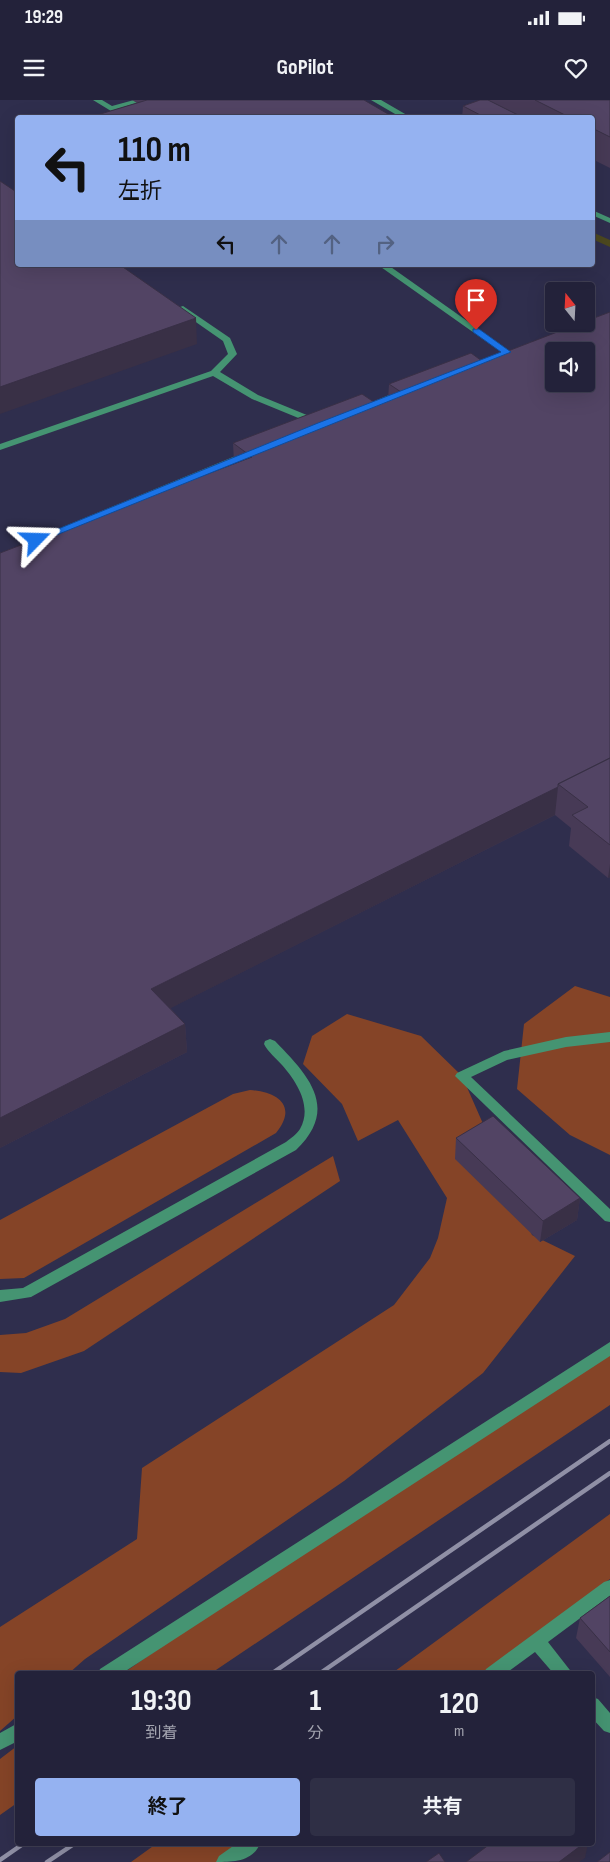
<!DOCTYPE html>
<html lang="ja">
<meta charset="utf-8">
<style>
:root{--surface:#23223a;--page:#2f2f45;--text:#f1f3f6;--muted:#a3a4af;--line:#403f54;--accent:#95b2f1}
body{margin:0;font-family:"Sofia Sans Condensed","Noto Sans JP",sans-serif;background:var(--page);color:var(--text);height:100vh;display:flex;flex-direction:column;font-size:19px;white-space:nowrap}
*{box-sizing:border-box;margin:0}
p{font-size:16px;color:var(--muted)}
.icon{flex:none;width:28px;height:28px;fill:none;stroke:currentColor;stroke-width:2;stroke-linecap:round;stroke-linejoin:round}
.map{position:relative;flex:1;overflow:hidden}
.sheet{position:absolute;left:15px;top:1571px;width:580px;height:175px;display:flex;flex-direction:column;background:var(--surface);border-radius:5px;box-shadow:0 5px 20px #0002,0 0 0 1px var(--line)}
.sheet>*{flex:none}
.banner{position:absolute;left:15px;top:15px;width:580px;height:152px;border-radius:5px;box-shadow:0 5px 20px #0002,0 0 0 1px var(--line);background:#95b2f1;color:#111;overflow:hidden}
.needle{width:32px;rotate:342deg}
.buttons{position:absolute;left:545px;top:182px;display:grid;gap:10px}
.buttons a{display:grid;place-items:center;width:50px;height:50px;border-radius:5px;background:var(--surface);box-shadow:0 5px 20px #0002,0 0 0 1px var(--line);font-size:25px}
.pin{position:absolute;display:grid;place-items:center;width:42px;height:42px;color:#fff;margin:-51px -21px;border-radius:50% 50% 50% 0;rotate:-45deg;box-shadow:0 0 5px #0007}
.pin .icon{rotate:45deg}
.me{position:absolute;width:55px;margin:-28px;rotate:68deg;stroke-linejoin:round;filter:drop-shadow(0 0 4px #0008)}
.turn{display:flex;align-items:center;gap:18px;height:105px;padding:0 20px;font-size:22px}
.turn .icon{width:65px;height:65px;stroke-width:2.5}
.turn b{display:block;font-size:35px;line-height:42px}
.lanes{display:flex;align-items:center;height:48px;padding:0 20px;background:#0003;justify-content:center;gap:25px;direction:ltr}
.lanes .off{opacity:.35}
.eta{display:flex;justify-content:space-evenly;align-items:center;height:85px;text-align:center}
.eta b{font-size:30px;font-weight:700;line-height:35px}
.primary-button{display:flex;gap:10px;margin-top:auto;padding:10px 20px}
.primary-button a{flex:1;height:58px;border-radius:5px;background:var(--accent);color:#111;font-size:20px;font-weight:700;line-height:58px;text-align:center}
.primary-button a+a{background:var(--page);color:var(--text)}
.status{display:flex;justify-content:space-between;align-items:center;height:35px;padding:0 25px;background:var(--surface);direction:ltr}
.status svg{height:14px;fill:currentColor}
header{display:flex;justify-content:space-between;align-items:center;height:65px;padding:0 20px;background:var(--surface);font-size:22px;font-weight:700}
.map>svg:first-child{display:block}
</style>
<div class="status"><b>19:29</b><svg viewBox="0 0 49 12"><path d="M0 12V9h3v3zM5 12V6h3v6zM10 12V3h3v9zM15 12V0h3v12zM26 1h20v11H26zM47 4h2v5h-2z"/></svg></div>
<header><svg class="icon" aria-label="menu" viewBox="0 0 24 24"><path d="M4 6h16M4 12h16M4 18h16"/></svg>GoPilot<svg class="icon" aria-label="heart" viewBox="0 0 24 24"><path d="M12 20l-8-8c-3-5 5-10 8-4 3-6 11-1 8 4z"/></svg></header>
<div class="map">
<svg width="610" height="1762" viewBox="0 0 610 1762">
<rect width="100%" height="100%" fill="#2f2e4d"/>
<path fill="#854427" d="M575,886l35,11v158l-40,-20 -53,-46 7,-65z
M347,914l74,22 41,40 70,159 43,21 -92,117 -139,108 -259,178 -17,15h-50l-1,42 -17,15v-104l137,-88 5,-71 252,-163 36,-47 8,-20 9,-40 -49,-78 -40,21 -16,-37 -39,-40 9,-28z
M250,990c28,2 48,16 26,43l-252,145 -24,1v-59l233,-126z
M333,1056l7,25 -256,170 -63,22 -21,-1v-37l26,-2 39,-14z
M610,1248v57l-400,269h-88l228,-158z
M610,1414v65l-129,95h-90z
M17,1646v57l-17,12v-56z
M156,1744h92l-25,18h-92z"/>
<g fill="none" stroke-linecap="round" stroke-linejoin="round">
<path fill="#4c481f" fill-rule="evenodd" d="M592,132l18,8v7l-18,-8z"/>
<path fill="#459472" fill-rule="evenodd" d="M93,0h9l10,6 22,-6h12l-35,11z
M371,0h10l31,18h-10z
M592,110l18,8v5l-18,-8z
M378,165h10l123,87 -7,2z
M183,206l47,32 7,16 -17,18 38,23 61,25v4h-6l-61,-25 -39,-23 -213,74v-6l211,-73 17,-17 -5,-13 -43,-30v-4z
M403,289l5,3 -2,2 -42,17 -3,1 -5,-3z
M250,350l5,3 -2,2 -208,85 -4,1 -5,-3z
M610,932v10l-44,5 -59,13 -36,17 139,132v13l-5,-1 -150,-145 2,-3 47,-22 62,-14z
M270,939l5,2c33,34 65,67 21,109l-265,147 -31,5v-12l23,-2 263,-146c5,-4 11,-8 14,-13 13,-23 -4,-48 -18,-64 -6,-7 -14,-13 -18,-21l1,-3z
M610,1242v14l-489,318h-23l2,-5z
M610,1480v16l-62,46 25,32h-19l-19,-22 -30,22h-21l2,-5 118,-87z
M592,1597l6,2 12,14v20l-6,-2 -12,-13z
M18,1623v18l-18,9v-17z
M236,1744h24c-8,18 -27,18 -44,18l3,-6z"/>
<path stroke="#9090a6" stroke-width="4.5" d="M271,1574l339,-233
M319,1574l291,-201
M0,1760l23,-16
M47,1762l27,-18"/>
</g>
<path fill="#473a56" d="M132,0h232l-227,3z
M480,0h130v68l-18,-9v-41h-130l1,-12z
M610,212v565l-2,1 -39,-32 2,-18 -16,-13 -385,193 15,16 2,28 -187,96v-595l234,-90 -1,-20 144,-39 11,-4 1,-16 93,-23z
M456,1038l124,60 -3,22 -37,22 -85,-83z
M610,1496v81l-34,-39 4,-20z"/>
<path fill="#393046" d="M196,218l1,26 -197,70v-27z
M558,687l-3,28 -402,202 -2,-28z
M610,764v13l-2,1z
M185,924l2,28 -187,96v-30z
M580,1098l-3,22 -37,22 3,-21z
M583,1744h5l-3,14 -6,4h-20z"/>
<path fill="#524464" stroke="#393046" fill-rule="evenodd" d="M147,0h217l31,18h-308z
M480,0h8l36,18h-38l-23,-12z
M535,0h75v37l-18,-9v-10h-21z
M0,81l18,12v72h102l76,53 -196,69z
M610,212v446l-52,26v3l-407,202 34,35 -185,94v-565l252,-96 -19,-14 129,-49 15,10 27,-10 -15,-10 82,-31 11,8 96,-37h8v-3zM554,251h32v33h-32z
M610,658v87l-38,-30 16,-8 -30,-23z
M493,1016l87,82 -37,23 -87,-83z
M610,1496v56l-30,-34z
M490,1744h93l-24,18h-93z
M610,1752v10h-13z
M439,1753l6,9h-19z"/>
<path fill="#1a73e8" stroke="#114b97" d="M473,229h6l32,23 -472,190 -8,-2 287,-117 183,-71 -28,-20z"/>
</svg>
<div class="buttons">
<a><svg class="needle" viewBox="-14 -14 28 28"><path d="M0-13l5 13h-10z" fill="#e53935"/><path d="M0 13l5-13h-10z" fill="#a3a4af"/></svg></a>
<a><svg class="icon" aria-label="sound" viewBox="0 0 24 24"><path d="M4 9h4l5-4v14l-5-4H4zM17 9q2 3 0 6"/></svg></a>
</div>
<div class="pin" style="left:476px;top:230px;background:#d93025"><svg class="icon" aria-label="arrive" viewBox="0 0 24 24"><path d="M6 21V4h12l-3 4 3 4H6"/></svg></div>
<svg class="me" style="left:36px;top:440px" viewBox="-20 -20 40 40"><path d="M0-17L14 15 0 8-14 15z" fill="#1a73e8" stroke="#fff" stroke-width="4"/></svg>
<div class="banner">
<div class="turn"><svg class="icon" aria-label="left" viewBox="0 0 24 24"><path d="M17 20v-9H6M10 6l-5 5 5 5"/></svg><div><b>110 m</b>左折</div></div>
<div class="lanes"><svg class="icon" aria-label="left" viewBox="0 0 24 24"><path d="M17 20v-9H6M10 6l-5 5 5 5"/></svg><svg class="icon off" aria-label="ahead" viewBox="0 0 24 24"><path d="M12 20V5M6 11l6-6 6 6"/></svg><svg class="icon off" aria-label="ahead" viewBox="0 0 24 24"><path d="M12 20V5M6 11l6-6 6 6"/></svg><svg class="icon off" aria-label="right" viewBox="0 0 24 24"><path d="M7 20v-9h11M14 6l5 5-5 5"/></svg></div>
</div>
<section class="sheet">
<div class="eta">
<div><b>19:30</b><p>到着</p></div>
<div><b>1</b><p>分</p></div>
<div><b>120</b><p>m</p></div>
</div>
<div class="primary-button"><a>終了</a><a>共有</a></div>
</section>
</div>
